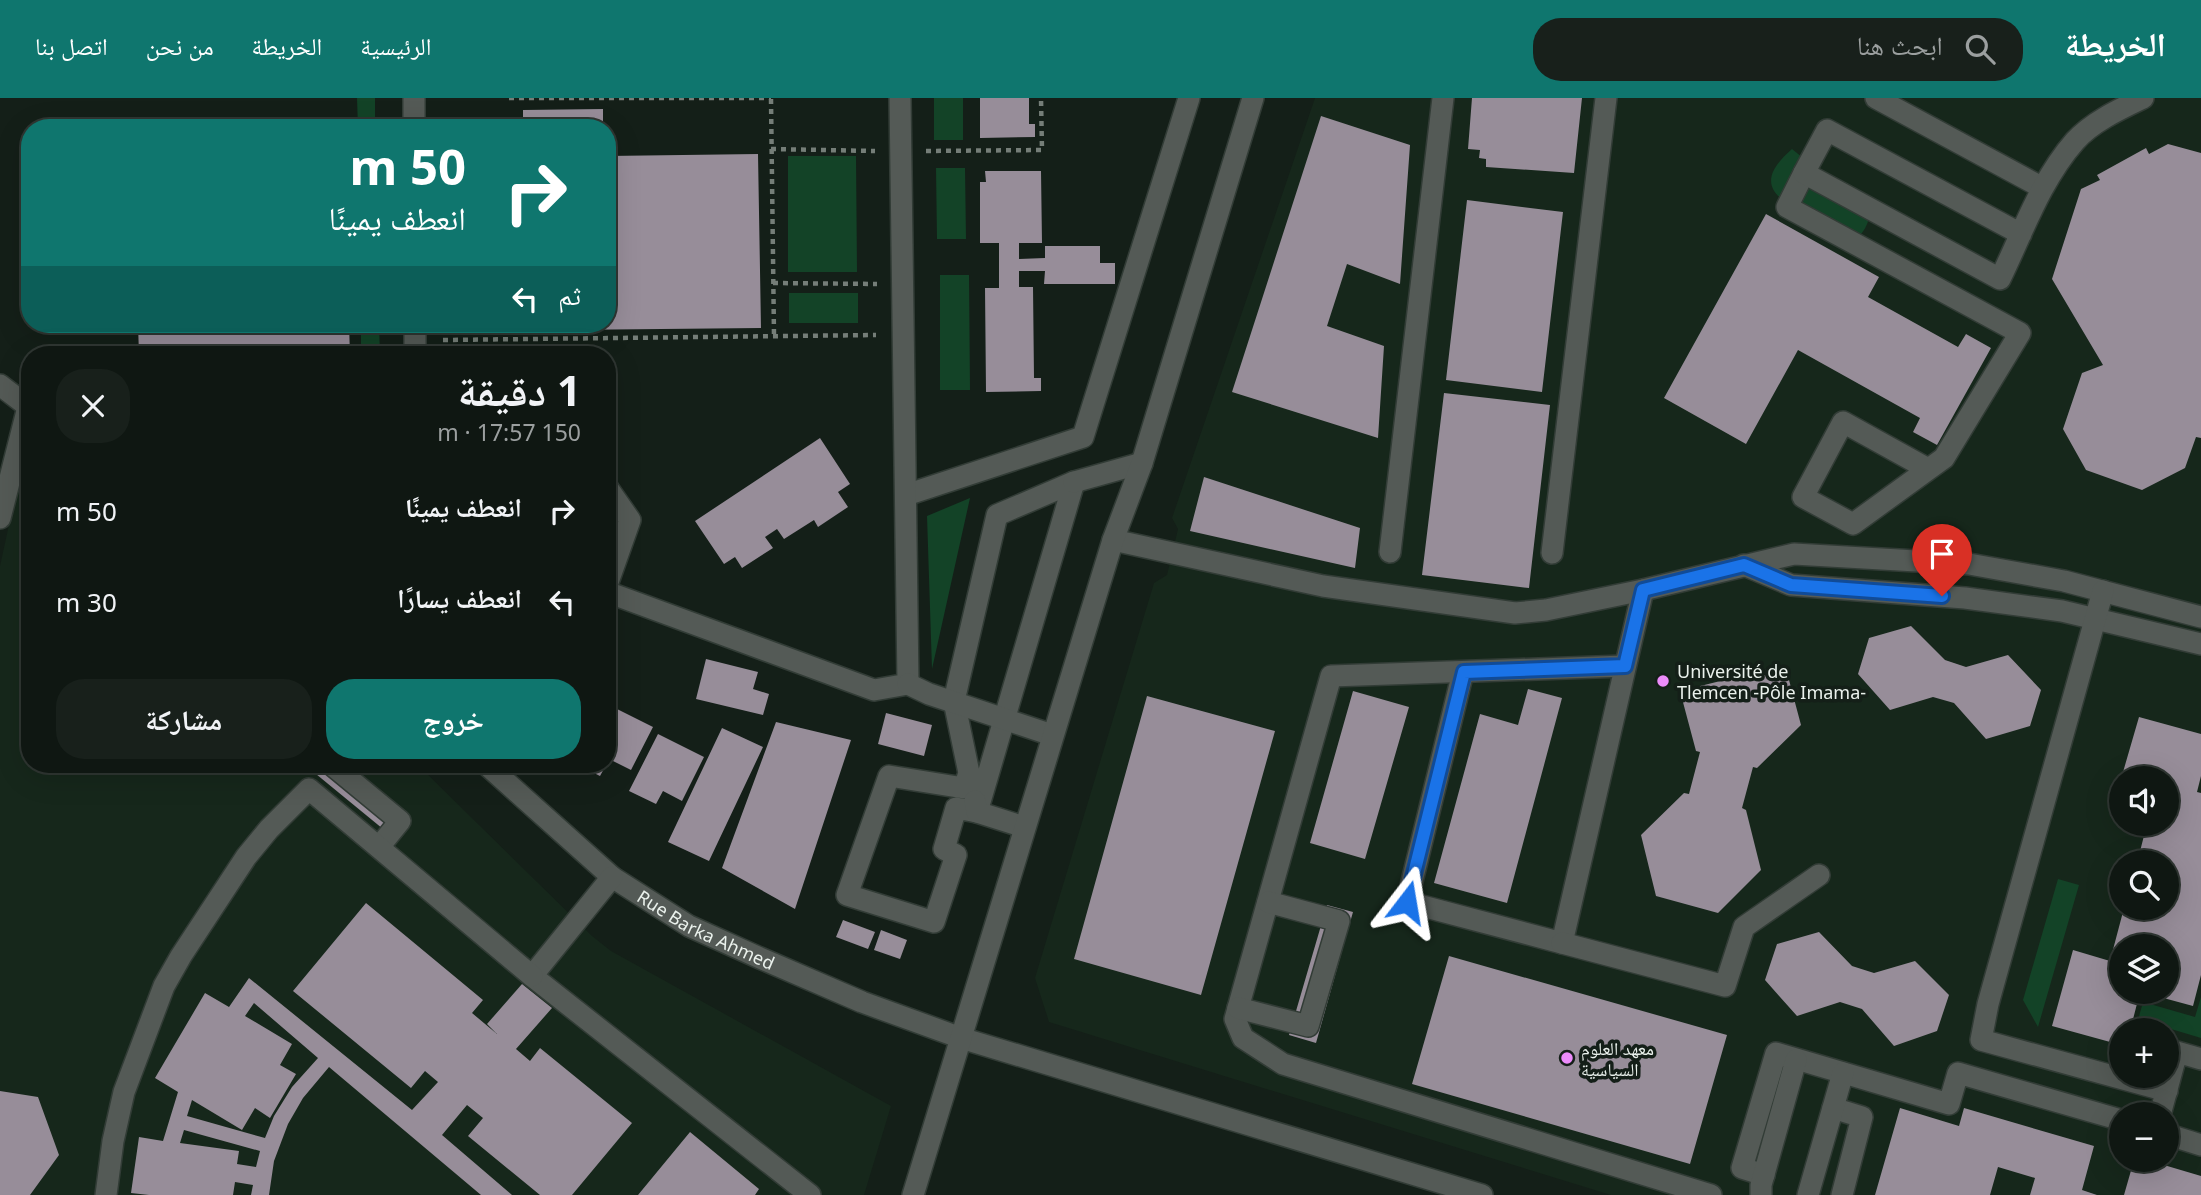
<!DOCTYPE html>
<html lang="ar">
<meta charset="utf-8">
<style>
:root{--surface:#0f1712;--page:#18201b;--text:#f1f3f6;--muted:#9b9f9f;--line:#2f3632;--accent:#0f766e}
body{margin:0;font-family:"Noto Sans","Noto Naskh Arabic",sans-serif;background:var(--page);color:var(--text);direction:rtl;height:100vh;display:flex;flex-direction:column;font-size:26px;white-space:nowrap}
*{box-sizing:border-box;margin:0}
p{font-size:23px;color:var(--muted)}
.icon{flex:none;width:38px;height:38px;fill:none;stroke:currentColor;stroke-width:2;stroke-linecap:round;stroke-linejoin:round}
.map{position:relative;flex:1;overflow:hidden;direction:ltr}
.panel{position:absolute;left:21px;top:248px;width:595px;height:427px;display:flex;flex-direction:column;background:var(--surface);border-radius:28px;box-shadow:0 7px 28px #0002,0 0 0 2px var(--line);direction:rtl}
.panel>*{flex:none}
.guide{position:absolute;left:21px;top:21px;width:595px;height:214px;border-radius:28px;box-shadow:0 7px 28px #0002,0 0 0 2px var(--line);direction:rtl;background:#0f766e;color:#fff;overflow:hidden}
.buttons{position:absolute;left:2109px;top:668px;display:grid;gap:14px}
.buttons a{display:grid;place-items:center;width:70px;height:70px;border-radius:50%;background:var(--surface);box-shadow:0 7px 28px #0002,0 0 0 2px var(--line);font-size:35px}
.pin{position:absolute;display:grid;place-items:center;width:60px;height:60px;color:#fff;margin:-72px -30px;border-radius:50% 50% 50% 0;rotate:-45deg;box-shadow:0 0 7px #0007}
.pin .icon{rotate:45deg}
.me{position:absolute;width:77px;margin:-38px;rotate:14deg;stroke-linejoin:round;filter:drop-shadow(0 0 5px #0008)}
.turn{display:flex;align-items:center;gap:24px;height:147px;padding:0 35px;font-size:32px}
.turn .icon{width:91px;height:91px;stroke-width:2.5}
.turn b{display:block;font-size:49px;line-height:60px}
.then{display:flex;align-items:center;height:66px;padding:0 35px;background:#0003;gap:14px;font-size:26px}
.round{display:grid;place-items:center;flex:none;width:74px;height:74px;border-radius:28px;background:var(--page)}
.overview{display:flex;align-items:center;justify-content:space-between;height:119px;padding:0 35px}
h1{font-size:42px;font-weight:700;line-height:52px}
.action{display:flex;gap:14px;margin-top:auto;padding:14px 35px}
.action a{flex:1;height:80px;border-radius:28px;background:var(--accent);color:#fff;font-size:28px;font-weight:700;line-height:80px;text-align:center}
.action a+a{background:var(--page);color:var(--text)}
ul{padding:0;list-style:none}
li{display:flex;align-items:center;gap:21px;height:91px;padding:0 35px}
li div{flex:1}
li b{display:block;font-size:26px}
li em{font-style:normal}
header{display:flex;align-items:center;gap:42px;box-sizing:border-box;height:98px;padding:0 35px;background:var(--accent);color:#fff}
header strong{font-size:33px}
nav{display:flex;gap:38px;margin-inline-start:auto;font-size:24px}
.search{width:490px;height:63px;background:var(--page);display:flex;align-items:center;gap:18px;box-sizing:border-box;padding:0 24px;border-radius:28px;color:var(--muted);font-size:26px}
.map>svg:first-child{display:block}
</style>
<header>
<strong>الخريطة</strong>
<div class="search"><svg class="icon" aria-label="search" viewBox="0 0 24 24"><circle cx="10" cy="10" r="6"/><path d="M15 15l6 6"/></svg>ابحث هنا</div>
<nav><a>الرئيسية</a><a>الخريطة</a><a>من نحن</a><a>اتصل بنا</a></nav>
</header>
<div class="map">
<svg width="2201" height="1097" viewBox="0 0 2201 1097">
<rect width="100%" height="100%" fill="#141f18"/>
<path fill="#16271b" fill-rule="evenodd" d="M1315,0h886v1097h-590l-562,-173 -14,-44 119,-395 13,-8 11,-46 -6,-11zM2121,681h45v45h-45zM2121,765h45v45h-45zM2121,849h45v45h-45zM2121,933h45v45h-45zM2121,1017h45v45h-45z
M28,339l2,1v327h388l174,171 19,15 280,155 -27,89h-864v-629z"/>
<path fill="#134327" d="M357,0h18v30h-17z
M934,0h29v42h-29z
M1792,51c10,8 21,17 32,24 16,11 44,12 46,35 0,10 -3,19 -9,26 -20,1 -34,-9 -51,-18 -36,-18 -57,-33 -18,-67z
M788,58h68l1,116h-69z
M936,70h29l1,71h-29z
M940,177h29l1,115h-30z
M789,195h69v30h-69z
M361,226h18l1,31h-19z
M970,400l-38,171 -5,-153z
M2058,781l21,6 -41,142 -15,-27z
M2201,899v41l-30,-9 -4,15 -1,-13h-31l8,-29 52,15z"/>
<path fill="#978d99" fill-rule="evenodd" d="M980,0h49v26h6v13l-55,1z
M1472,0h110l-8,75 -88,-6v-8l-7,-1 1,-8 -12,-1z
M603,11v19h-80v-18z
M1321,18l89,29 -10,139 -53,-20 -20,62 57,20 -6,92 -146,-46z
M330,25v5h-136v-3z
M2168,46l33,9v285l-5,-1 -11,31 -43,22 -56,-20 -23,-41 19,-56 21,-8 -51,-86 29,-90 19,-9 -3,-5 49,-27 3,6z
M758,56l3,174 -199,2 1,-6h44v-168z
M985,73h56l1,72h-23v16l26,-1v-12h55v17h15v21h-71l1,-13h-26v16h14l1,91h7v13l-55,1 -1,-104h14v-45h-19v-61h6z
M1467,102l96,12 -21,180 -96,-12z
M1766,116l113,63 -11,20 90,50 8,-13 25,14 -54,97 -24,-13 7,-14 -122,-68 -52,94 -82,-46z
M138,226h211l1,31h-211z
M1444,295l106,12 -21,183 -107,-13z
M820,340l30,46 -12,8 10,15 -30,20 -4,-7 -30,19 -7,-10 -12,8 8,11 -31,20 -7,-11 -11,7 -29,-43z
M1204,379l156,51 -5,40 -165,-37z
M1911,528l34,34 21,7 42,-12 33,35 -11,36 -44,13 -32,-36 -21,-6 -43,13 -32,-36 11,-36z
M706,561l52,13 -5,17 16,5 -6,21 -67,-16z
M1785,567l16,60 -44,43 -4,-1 -11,41 4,2 15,60 -43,43 -62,-17 -15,-61 43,-42 5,1 11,-42 -4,-1 -16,-60z
M1528,591l34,9 -55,205 -73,-20 46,-169 38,11z
M1353,593l56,16 -44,152 -55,-16z
M1147,598l128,35 -74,264 -127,-36z
M607,606l46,23 -22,43 -22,-11 -2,3z
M886,615l46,12 -8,31 -46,-12z
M2139,619l62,17v42l-4,16 4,1v182l-8,31 -48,-13 21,-1v-45h-45v45h19l-10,39h-9v14l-69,-19 21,-76 37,11 14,-53h42v-45h-29l10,-39h19v-45h-45z
M776,624l75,18 -56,169 -73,-41z
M722,630l41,19 -54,114 -41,-19z
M658,636l46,23 -22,44 -19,-10 -7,13 -27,-13z
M323,667l86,55 -15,18 -78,-64z
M586,667h20l-6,11 -16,-8z
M366,805l117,97 -11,13 25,21 -10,-10 35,-40 30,24 -36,41 14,12 10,-13 92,75 -60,72h-32l-72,-59 15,-18 -16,-13 -25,30 70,60h-31l-152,-128 -26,31 -15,26 -14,37 -5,34h-18l2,-10 -18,-3 -2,13h-84l-18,-2 8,-56 24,4 15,-49 -23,-14 50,-85 24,14 20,-29 163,132 26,-28 -13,-11 -14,17 -118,-97zM254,905l64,55 -26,29 -18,29 -9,22 -78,-22 5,-16 50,30 13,-22 15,10 26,-44 -16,-9 12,-21 -47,-28zM184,1032l76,21 -4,16 -19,-3 2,-13 -59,-8z
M1327,807l26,7 -37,131 -27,-8z
M843,822l32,12 -7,17 -32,-12z
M881,832l26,10 -7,19 -26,-9z
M1819,834l33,34 22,7 41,-12 34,34 -12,36 -43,15 -32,-37 -22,-7 -43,14 -32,-36 12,-36z
M1449,858l278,79 -37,129 -278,-80z
M0,993l38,6 21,58 -29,40h-30z
M1900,1010l59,18 5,-18 130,38 -12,44 15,5h-67l5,-17 -37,-11 -8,28h-115z
M690,1034l69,57 -4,6h-117z
M2134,1062h13l54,16v19h-77z"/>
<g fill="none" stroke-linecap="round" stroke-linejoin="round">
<g stroke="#323c36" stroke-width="24">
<g id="minor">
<path d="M414,0v30"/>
<path d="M1876,0l165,89"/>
<path d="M1804,75l-17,34 233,126 -76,125 -91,66 -50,-27 40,-75 85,47"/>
<path d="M2021,136l-194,-104 -23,43 196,106c23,-47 40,-98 75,-138 17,-19 45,-32 68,-43"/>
<path d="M415,226v31"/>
<path d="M0,287l30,23"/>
<path d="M1074,384l-97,330 -21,-4 -12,41 12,6 -22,67 -87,-27 42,-119 75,12 5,-15 -15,-72 43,-186z"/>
<path d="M1074,384l68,-19"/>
<path d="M607,389l23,33 -23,65"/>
<path d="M906,397l177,-58 106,-339"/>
<path d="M0,420l28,-111"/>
<path d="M1113,442l210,46 192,27 31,-3 97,-20 151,-36 175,10 95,17 137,36"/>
<path d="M1390,454l53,-454"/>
<path d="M1552,455l54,-455"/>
<path d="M1744,467l47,20 174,13 97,13 139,33"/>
<path d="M2103,493l-115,413 -7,36 186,51"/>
<path d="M607,494l267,98 34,-6 -8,-586"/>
<path d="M1625,568l-294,10 -96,343 8,19 40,26 428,131"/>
<path d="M1463,574l-56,230 155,41 81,-353"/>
<path d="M908,586l21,10 123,41"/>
<path d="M332,667l68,56 -21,26"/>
<path id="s1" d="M487,667l125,112 77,49 71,32 102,44 99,36 521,157"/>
<path d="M975,703l2,11 47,15"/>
<path d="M612,779l-80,99 278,219"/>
<path d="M1562,845l163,43 19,-59 75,-52"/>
<path d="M1238,910l70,18 31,-105 -71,-19"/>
<path d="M1833,1010l29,9 -20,78"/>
<path d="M2160,1017l17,-63 24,7"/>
<path d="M2166,1036l35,11"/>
<path d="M1764,1077l-22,-7 34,-115 173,51 9,-31 163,47"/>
<path d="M106,1097l7,-54 11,-49 40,-106 17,-30 65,-99 23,-28 40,-40 223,187"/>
<path d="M913,1097l200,-655 29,-77 111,-365"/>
<path d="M1761,1097v-10l35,-125"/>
<path d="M1808,1097l35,-122"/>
</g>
</g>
<path stroke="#757e78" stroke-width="4.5" stroke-dasharray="5 5" stroke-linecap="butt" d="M509,0h262
M771,1l3,237
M771,51l104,2
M926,53l116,-1 -1,-52
M773,185l104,1
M443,242l433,-5"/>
<use href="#minor" stroke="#545a56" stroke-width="21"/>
</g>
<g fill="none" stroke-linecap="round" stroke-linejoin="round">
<g stroke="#114b97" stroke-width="18">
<path id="route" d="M1407,804l57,-230 161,-6 18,-76 101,-25 47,20 151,11"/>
</g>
<use href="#route" stroke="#1a73e8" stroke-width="12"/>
</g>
<g fill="#ec8cfa" stroke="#141f18" stroke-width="2.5">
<circle cx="1663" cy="583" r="7"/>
<circle cx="1567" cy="960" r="7"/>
</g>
<g text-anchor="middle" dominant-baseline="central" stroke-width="7" stroke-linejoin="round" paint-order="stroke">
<g font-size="18" fill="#eaf1ec" stroke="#141f18" text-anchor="start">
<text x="1677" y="573">Université de<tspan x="1677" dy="21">Tlemcen -Pôle Imama-</tspan></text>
<text x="1581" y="950">معهد العلوم<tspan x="1581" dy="21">السياسية</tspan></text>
</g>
<g font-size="18" fill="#eaf1ec" stroke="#141f18">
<text stroke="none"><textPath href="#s1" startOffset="276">Rue Barka Ahmed</textPath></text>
</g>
</g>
</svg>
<div class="buttons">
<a><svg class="icon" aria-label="sound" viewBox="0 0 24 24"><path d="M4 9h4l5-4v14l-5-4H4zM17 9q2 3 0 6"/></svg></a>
<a><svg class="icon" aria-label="search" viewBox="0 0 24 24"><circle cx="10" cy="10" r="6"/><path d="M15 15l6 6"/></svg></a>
<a><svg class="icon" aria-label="layers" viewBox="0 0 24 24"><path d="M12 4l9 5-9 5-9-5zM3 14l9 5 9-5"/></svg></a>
<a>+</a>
<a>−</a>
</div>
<div class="pin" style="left:1942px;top:498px;background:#d93025"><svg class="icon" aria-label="arrive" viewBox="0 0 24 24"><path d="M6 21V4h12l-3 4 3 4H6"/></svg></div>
<svg class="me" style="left:1407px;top:804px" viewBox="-20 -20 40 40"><path d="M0-17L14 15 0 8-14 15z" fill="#1a73e8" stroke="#fff" stroke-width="4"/></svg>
<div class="guide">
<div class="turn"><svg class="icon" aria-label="right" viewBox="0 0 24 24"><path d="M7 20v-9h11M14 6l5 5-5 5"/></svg><div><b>50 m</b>انعطف يمينًا</div></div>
<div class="then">ثم<svg class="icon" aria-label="left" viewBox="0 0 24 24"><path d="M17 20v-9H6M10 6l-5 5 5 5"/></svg></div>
</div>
<section class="panel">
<div class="overview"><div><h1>1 دقيقة</h1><p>150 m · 17:57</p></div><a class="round"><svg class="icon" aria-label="close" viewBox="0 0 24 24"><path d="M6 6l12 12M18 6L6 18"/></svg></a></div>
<ul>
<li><svg class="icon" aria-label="right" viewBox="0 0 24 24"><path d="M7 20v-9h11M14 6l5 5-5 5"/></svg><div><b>انعطف يمينًا</b></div><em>50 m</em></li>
<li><svg class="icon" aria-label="left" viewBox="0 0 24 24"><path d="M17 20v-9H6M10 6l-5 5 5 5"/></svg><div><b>انعطف يسارًا</b></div><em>30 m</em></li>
</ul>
<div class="action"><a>خروج</a><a>مشاركة</a></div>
</section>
</div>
